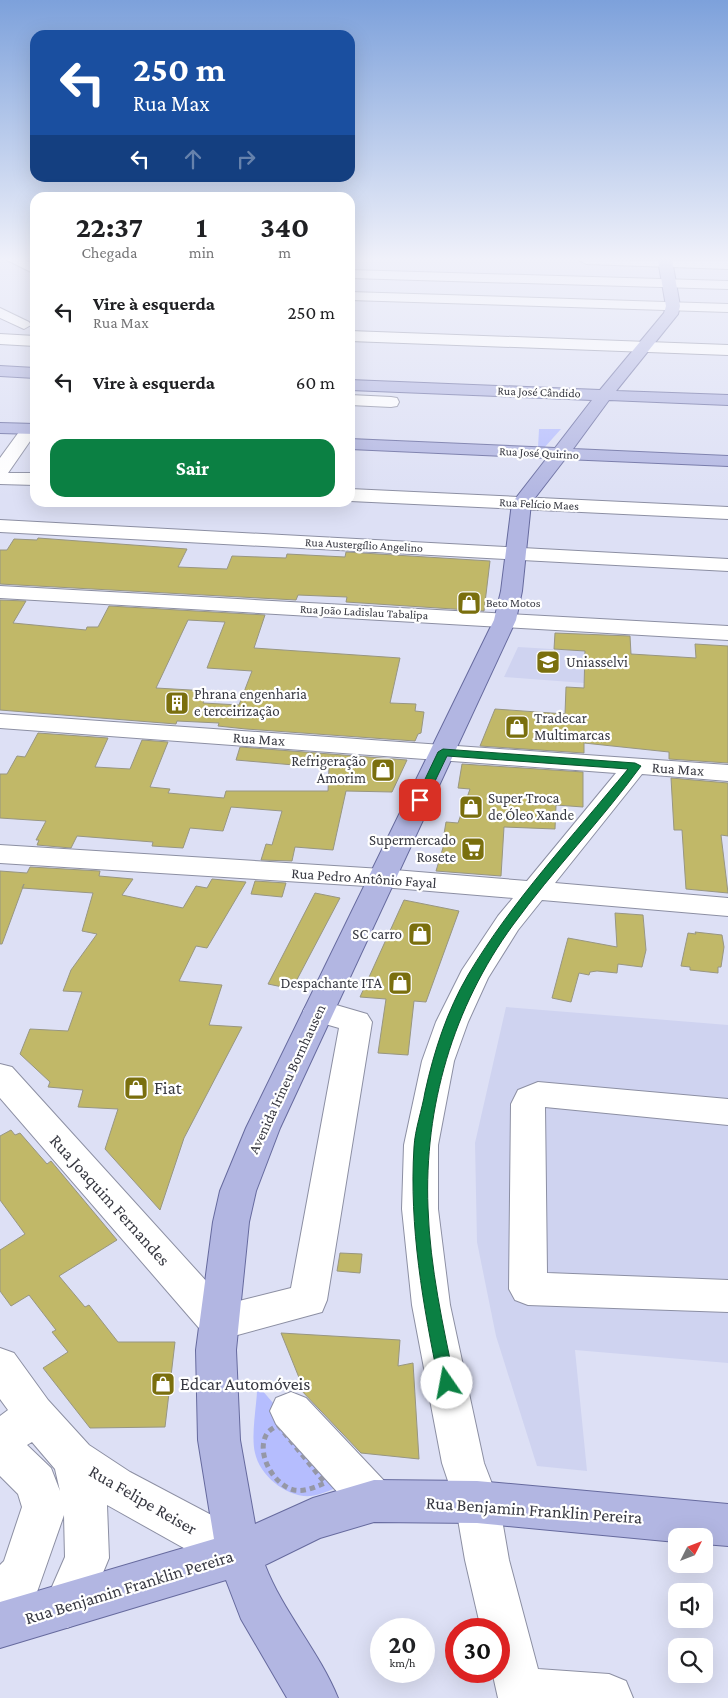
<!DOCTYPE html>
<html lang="pt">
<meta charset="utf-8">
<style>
:root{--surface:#fff;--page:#f6f6f6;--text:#202124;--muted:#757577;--accent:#0b8043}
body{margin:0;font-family:"Crimson Pro",serif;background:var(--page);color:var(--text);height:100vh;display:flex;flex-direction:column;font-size:19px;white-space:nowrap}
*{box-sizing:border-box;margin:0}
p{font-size:16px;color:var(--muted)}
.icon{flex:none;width:28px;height:28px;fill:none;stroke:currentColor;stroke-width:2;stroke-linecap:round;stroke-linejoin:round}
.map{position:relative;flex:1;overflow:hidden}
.details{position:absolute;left:30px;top:192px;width:325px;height:315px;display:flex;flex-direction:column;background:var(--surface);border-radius:15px;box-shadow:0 5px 20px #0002}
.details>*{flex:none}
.guide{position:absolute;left:30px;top:30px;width:325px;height:152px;border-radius:15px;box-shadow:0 5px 20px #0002;background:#1a4fa0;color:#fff;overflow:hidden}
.needle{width:32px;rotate:48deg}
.buttons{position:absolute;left:668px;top:1528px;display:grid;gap:10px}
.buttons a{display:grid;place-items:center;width:45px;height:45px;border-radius:10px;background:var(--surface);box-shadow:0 5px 20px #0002;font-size:25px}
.speed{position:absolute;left:370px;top:1618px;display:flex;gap:10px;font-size:25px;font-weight:700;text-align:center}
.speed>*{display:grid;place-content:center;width:65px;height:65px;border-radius:50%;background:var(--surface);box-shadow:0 5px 20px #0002;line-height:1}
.speed small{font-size:12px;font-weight:400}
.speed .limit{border:8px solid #d22;background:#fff;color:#111}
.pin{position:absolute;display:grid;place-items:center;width:42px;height:42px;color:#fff;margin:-21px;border-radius:10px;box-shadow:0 2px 8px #0006}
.me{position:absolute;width:55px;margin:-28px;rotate:348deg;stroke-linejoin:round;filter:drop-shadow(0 0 4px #0008)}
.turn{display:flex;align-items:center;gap:18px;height:105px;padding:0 20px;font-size:22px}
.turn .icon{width:65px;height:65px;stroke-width:2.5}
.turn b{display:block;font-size:35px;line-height:42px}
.lanes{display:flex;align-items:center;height:48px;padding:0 20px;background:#0003;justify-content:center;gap:25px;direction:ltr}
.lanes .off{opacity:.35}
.eta{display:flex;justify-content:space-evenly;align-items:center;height:85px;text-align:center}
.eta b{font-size:30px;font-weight:700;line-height:35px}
.primary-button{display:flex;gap:10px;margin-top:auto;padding:10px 20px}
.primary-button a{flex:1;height:58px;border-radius:15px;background:var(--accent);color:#fff;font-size:20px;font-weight:700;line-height:58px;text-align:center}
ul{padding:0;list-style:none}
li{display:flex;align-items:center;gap:15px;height:70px;padding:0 20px}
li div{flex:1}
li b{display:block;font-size:19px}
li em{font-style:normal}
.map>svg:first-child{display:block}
</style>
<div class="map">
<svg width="728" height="1698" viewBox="0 0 728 1698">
<rect width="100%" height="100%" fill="#dde0f5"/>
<path fill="#cfd3f0" d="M518,647l67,4 -1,32 -80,-6z
M506,1007l222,18v338l-153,-13 12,121 -50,-5 -41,-130 -19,-94 -2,-99z"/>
<path fill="#b5bdfe" d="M539,429h22l-17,19h-6z
M261,1389l83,96c-10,3 -22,10 -33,11 -24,2 -51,-20 -56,-43 -4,-16 1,-44 2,-61z"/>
<path fill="#c1b868" stroke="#989681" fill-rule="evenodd" d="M38,538l149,11 -9,18 49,2 5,-13 54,2 1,-4 58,3 1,-5 144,9 -6,50 -138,-9 1,-5 -49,-2 -2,5 -296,-16v-34h7l7,-11 23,1z
M0,600l26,1 -13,22 73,7 1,-3h11l11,-21 156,9 -11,33 146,10 -10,45 26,1 -1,7 9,1 -3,21 -3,1 -3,7 -169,-12 -28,-3 1,-3 -42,-2 -1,3 -176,-14zM188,620l37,2 -18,46 45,3 -13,34 -36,-2 5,-12 -52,-3z
M555,633l75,3 1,18 65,4 -1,-14 33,2v117l-59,-4v-7l-85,-9v10l-104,-7 15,-37 70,5 1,-27 18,1 1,-37 -31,-2z
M38,733l70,5 -13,29 35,2 12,-29 26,2 -18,45 20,2 -2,4 56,5 2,-7h102l1,-23 -93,-8 4,-13 167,13 -15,32 -46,-1 -13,59 -38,-3 -3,14 -31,-1 5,-16 6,1 10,-34 -51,-4 -8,24 -33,-3 -7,20 -31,-2 1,-4 -76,-6 -6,12 -34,-3 2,-5h-3l10,-19 -46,-3v-44h7l10,-18 8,1z
M462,764l121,8v35l-27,-2 -1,24 -51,-2 -3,49 -65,-5 9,-30 -2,-1 3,-18 12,1 12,-34 -12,-1z
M671,778l57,5v53l-7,-1 7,58 -42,-4 -4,-59h-8z
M30,867l70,4 -1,5 34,3 -11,16 61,13 13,-22 11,2 5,-9 34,3 -39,66 -11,-2 -17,35 43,4 -13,40 33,2 -58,111 -24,72 -55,-61 13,-40 -40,-2 5,-17 -35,-3 2,-5 -30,-28 10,-25 38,2 14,-39 -19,-1 8,-21 26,-36 -15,-3 11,-38 -71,-5 2,-4 -22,60h-2v-73l27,2z
M255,881l31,2 -4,14 -31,-3z
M315,893l25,5 -48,91 -24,-5z
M404,900l55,11 -33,91 -12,-1 -6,54 -30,-2 8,-54 -26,-2z
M615,913l28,2 3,35 -4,17 -24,-3 -1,9 -20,-2 -7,1 -1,3 -10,-2 -8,29 -19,-4 16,-60 49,9z
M695,932l27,3 2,12 -3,20h-3v6l-28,-3v-3l-9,-1 7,-33 8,1z
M11,1130l4,5 5,-2 27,31 4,-3 66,79 -58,36 26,31 4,-2 29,37h57l-10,85 -75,1 -47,-60 25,-16 -16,-20 4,-2 -27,-35 -18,11 -11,-15v-41l25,-16 -25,-34v-64z
M340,1253l22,1 -2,19 -23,-2z
M281,1333l119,7 -2,26 15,-3 6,96 -58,-6 -62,-65 3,-3z"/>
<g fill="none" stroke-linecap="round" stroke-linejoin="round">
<g stroke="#8c8fa3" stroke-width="2">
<path id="minor" d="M7,260h17l11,5v9z
M579,260l149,1v8l-142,-5z
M350,270l378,11v8l-378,-11z
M350,292l378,12v8l-378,-12z
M0,308l29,14 2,3 -7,4 -24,-11z
M350,331l378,14v10l-378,-14z
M0,334l35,2v10l-35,-2z
M350,395l41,2 6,1 2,4 -2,4 -6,1 -41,-2z
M30,424l5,1v9l-27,39h27v12l-35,-1v-26l24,-33z
M350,489l378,18v12l-378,-18z
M0,520l728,39v12l-728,-39z
M0,586l728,40v14l-728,-42z
M0,714l728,51v16l-86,-7 -87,109 173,15v18l-186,-16 -24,30 -30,48 -20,44 -14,39 -16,84v64l12,96 34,158 15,39 10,58 29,109 71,5 17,7 7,17h-135l-6,-27h7v-42h-18l-16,-69 -10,-58 -13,-39 -30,-158 -10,-96 2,-64 18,-84 14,-39 26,-52 36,-54 15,-18 -131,-11 -382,-24v-18l382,24 145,12 89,-108 -616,-45z
M319,1000l48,14 5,8 -45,278 -5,12 -103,28 -14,-5 -205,-237v-34l12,3 215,237 64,-16 48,-260 -31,-9 -5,-8 5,-8z
M538,1082l190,17v26l-183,-18 2,166 181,7v32l-200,-7 -13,-5 -6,-11 2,-185 7,-14z
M0,1348l14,5 34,47 41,45 41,27 125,66 6,16 -6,16 -16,6 -16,-6 -116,-65 2,53 -26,63 -16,7 -16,-7 -7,-16 21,-48 -1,-42 -27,77 -21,21 -16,7v-55l4,-4 18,-54 -4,-13 -18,-18v-60l8,-6 -8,-11zM32,1442l23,27 5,22 -9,-23 -24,-23z
M291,1392l15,6 83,88 7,15 -7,15 -15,6 -15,-6 -83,-92 -6,-13 6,-13z"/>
</g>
<g stroke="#666a9e" stroke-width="2">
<path id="major" d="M658,260h14l8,46 -2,8 -62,77 112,4v10l-119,-5 -36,49 155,7v10l-163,-7 -34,44 -9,88 -6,29 -236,508 -24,63 -7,31 -13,128 4,90 15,84 58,-26 61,-18 103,1 251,23v42l-24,-2v-8h-28v6l-199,-19 -103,-1 -54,16 -55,27c18,47 54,86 73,133h-51l-46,-79 -15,-39 -226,68v-46l214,-63 -16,-99 -2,-90 17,-128 7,-31 26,-63 248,-508 7,-29 11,-88 35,-45 -197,-9v-10l205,9 37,-48 -242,-10v-10l250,10 64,-77 2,-7z
M0,366l35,2v10l-35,-2z
M0,423l35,1v10l-35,-1z"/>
</g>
<path stroke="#9597a6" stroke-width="5" stroke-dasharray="5.5 4" stroke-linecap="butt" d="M278,1425l47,58c-10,4 -20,9 -31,7 -21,-5 -40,-39 -26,-58 3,-3 7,-5 10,-7z"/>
<use href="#minor" fill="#fff" fill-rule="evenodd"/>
<use href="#major" fill="#b2b6e2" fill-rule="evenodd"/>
</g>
<linearGradient id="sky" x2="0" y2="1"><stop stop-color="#7da1db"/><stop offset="0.52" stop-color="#f0f1fa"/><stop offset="1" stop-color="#f0f1fa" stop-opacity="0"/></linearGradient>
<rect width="728" height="498" fill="url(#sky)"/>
<path fill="#0b8043" stroke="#07532c" d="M443,749l192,14 6,3c-40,55 -88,104 -128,159 -60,82 -89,182 -85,283 2,59 15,118 27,175l-2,6 -6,2 -6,-2 -2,-6c-16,-78 -30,-156 -25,-236 1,-18 8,-37 11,-55 9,-41 22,-81 43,-117 44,-74 105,-139 160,-206l-181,-13 -21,44 -6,3 -4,-1 -1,-2 23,-48z"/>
<defs>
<g id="shop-square" transform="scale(1.25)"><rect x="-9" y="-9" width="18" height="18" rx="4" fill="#7a6f0e" stroke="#fff"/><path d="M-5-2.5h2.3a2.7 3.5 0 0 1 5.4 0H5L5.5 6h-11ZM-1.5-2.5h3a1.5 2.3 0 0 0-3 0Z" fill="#fff"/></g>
<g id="university-square" transform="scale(1.25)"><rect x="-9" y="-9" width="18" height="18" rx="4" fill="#7a6f0e" stroke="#fff"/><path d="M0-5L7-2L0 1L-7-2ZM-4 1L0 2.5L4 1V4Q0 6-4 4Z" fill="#fff"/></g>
<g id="building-square" transform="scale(1.25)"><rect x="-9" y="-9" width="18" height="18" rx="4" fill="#7a6f0e" stroke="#fff"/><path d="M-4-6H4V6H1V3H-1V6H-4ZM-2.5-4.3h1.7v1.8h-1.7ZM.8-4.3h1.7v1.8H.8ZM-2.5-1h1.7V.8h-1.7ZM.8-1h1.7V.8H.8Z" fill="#fff"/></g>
<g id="supermarket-square" transform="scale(1.25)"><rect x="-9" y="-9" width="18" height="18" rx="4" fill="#7a6f0e" stroke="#fff"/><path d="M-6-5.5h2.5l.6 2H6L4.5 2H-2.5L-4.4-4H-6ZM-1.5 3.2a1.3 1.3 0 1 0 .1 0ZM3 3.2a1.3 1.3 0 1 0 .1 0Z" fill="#fff"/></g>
</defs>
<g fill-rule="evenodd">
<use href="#shop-square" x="469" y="603"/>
<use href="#university-square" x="548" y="662"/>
<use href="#building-square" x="177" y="703"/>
<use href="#shop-square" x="517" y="727"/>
<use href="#shop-square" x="383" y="770"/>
<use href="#shop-square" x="471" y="807"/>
<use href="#supermarket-square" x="473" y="849"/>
<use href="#shop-square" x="420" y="934"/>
<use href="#shop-square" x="400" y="983"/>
<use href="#shop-square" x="136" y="1088"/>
<use href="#shop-square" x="163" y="1384"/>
</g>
<g text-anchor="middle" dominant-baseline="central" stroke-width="4.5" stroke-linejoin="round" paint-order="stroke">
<g font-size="12" fill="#383942" stroke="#fff">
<text transform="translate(539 392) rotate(2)">Rua José Cândido</text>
<text transform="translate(539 453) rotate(3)">Rua José Quirino</text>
<text transform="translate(539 504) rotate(3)">Rua Felício Maes</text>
<text transform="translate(364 545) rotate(3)">Rua Austergílio Angelino</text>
<text transform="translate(364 612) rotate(3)">Rua João Ladislau Tabalipa</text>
</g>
<g font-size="12" fill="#383942" stroke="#fff" text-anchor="start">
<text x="486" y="603">Beto Motos</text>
</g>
<g font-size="15" fill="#383942" stroke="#fff" text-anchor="start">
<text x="566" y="662">Uniasselvi</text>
<text x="194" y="694">Phrana engenharia<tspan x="194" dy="17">e terceirização</tspan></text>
<text x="534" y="718">Tradecar<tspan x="534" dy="17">Multimarcas</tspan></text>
<text x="366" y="761" text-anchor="end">Refrigeração<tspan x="366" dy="17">Amorim</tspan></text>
<text x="488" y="798">Super Troca<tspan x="488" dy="17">de Óleo Xande</tspan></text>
<text x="456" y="840" text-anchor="end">Supermercado<tspan x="456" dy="17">Rosete</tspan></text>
<text x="402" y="934" text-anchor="end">SC carro</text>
<text x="382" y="983" text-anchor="end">Despachante ITA</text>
</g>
<g font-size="15" fill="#383942" stroke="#fff">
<text transform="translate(259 739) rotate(4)">Rua Max</text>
<text transform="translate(678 769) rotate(4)">Rua Max</text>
<text transform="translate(364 878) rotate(4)">Rua Pedro Antônio Fayal</text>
<text transform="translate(287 1079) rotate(-65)">Avenida Irineu Bornhausen</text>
</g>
<g font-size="18" fill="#383942" stroke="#fff" text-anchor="start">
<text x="154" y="1088">Fiat</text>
<text x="180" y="1384">Edcar Automóveis</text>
</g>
<g font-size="18" fill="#383942" stroke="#fff">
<text transform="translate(110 1200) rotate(48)">Rua Joaquim Fernandes</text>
<text transform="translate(143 1500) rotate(30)">Rua Felipe Reiser</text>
<text transform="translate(534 1510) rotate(4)">Rua Benjamin Franklin Pereira</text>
<text transform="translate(129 1587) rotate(-17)">Rua Benjamin Franklin Pereira</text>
</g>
</g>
</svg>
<div class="buttons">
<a><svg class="needle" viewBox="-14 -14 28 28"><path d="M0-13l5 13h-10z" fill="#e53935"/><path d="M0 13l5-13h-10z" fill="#757577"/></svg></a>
<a><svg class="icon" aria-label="sound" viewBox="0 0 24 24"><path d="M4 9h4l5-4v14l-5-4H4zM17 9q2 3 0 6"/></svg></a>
<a><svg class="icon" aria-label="search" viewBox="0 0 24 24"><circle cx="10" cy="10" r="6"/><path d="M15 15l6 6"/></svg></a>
</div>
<div class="speed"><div>20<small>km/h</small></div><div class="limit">30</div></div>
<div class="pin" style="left:420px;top:800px;background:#d93025"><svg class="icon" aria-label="arrive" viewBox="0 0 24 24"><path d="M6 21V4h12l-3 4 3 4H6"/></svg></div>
<svg class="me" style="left:447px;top:1383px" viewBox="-20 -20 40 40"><circle r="19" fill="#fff"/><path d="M0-13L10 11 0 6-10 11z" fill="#0b8043"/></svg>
<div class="guide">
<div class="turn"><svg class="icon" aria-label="left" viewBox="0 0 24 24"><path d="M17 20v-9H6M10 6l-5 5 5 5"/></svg><div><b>250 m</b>Rua Max</div></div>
<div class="lanes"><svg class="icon" aria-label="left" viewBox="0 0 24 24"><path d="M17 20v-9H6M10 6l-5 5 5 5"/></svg><svg class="icon off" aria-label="ahead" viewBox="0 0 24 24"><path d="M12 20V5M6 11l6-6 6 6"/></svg><svg class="icon off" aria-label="right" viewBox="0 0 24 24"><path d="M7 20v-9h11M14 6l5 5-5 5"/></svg></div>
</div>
<section class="details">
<div class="eta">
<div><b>22:37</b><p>Chegada</p></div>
<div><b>1</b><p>min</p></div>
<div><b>340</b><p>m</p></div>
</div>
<ul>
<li><svg class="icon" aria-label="left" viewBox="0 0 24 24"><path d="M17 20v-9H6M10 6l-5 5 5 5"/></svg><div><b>Vire à esquerda</b><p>Rua Max</p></div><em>250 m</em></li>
<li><svg class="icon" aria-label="left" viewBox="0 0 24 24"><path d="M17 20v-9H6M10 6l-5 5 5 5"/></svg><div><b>Vire à esquerda</b></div><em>60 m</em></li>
</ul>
<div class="primary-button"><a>Sair</a></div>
</section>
</div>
